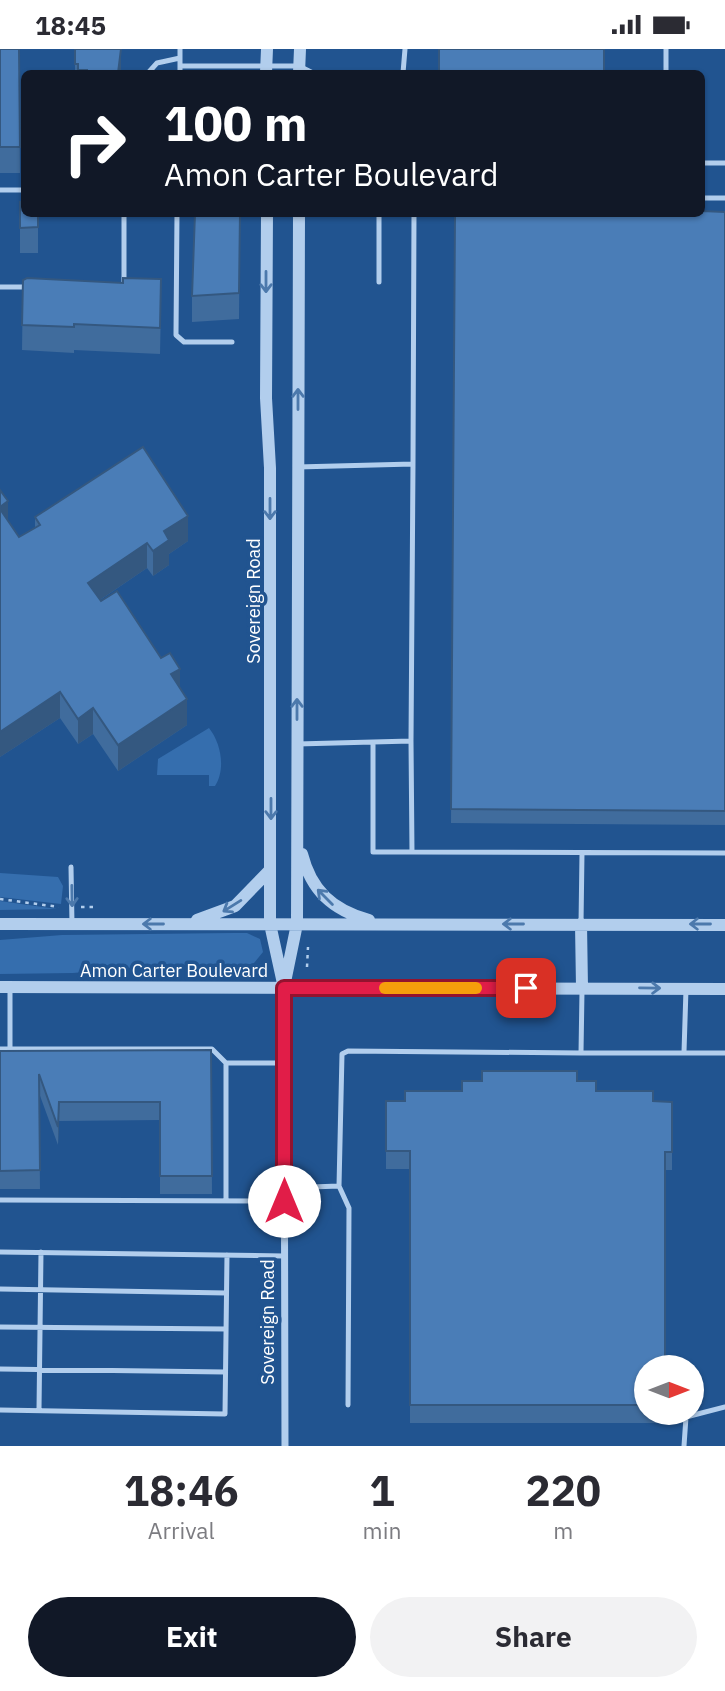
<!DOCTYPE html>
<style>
:root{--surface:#fff;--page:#f2f2f3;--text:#2b2b33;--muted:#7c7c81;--accent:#111827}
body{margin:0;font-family:"IBM Plex Sans",sans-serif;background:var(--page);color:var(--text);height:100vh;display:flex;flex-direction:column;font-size:26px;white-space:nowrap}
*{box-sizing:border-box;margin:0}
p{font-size:23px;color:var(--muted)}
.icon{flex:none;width:38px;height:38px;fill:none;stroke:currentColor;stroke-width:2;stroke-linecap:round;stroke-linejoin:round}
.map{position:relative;height:1397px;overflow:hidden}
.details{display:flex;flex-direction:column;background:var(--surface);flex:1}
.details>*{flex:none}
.top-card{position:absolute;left:21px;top:21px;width:684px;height:147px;border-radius:10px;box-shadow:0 2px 5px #0004;background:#111827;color:#fff;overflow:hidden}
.needle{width:46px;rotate:90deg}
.controls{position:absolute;left:634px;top:1306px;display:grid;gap:14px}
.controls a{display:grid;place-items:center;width:70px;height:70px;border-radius:50%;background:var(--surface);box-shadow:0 2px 5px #0004;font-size:35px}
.pin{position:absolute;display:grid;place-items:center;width:60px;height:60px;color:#fff;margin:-30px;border-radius:14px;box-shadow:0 4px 10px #0006}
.me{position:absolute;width:77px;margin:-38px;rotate:0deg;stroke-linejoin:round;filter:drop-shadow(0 0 5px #0008)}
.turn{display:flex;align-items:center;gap:24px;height:147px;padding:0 28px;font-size:32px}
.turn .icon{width:91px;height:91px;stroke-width:2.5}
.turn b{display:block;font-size:49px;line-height:60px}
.eta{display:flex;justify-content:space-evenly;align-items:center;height:119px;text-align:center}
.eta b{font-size:42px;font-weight:700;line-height:49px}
.action{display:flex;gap:14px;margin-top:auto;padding:14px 28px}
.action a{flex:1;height:80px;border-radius:42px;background:var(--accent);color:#fff;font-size:28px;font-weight:700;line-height:80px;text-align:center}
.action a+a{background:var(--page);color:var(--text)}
.status{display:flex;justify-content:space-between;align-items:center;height:49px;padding:0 35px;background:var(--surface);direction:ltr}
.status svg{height:19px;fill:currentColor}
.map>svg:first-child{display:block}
</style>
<div class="status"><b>18:45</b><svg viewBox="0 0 49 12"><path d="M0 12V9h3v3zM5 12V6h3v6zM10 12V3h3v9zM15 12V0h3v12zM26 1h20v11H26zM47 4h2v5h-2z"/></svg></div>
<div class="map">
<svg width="725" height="1397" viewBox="0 0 725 1397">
<rect width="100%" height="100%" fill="#215490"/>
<path fill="#356eae" d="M209,679c12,15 17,41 6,58h-6v-11h-52l1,-16z
M0,824l58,4 5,9 -2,18 -61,-7z
M0,852l57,8 -57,1z
M233,884h14l13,6 3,13 -9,11 -11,3 -79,-1 -91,8 -73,1v-34l62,-5z"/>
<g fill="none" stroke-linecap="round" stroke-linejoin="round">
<path stroke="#b2ceed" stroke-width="2.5" stroke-dasharray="3.5 5" stroke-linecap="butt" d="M0,850l59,8
M81,858h12
M307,918l1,-20"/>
<path stroke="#b2ceed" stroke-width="5" d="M180,0v24
M666,0v24
M181,17h118l14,7
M148,24l9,-10 23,-5
M403,24l2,-24
M702,114h23
M0,141h24
M702,149h23
M177,164l-1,122 8,7h48
M379,233v-69
M124,235v-71
M0,238h28
M413,415l1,-251
M297,418l116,-3 -2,277
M373,693v110h39
M297,695l114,-3 1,111 313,1
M71,818l1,57
M581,875l1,-71
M10,938v62
M582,942l-1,62h144
M0,1000h212l14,14h58
M684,1003l2,-63
M226,1014v138
M284,1139l55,-2
M0,1151l284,1
M0,1203l284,4
M0,1240l226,4
M0,1278l226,2
M0,1320l225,3
M348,1356l1,-197 -10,-22 3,-132 6,-3 233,2
M0,1361l225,4 2,-159
M39,1361l2,-158
M684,1397l2,-29 39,-10"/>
<path stroke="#b2ceed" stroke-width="7" d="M284,939l1,458"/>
<path stroke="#b2ceed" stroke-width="12" d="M266,24l1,-24
M299,24l1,-24
M267,164l-1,185 4,70v456l14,64
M302,805c9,36 30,56 67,66
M197,871l38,-14 35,-36
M0,875l725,1
M581,875l1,64
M285,933l12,-58 2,-711
M0,938l725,2"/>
</g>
<path fill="#406c9d" d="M0,0h19l1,124h-20z
M75,0l46,24h-46z
M20,153l18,11v40h-18z
M725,163v613l-274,-2 4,-610z
M240,164l-1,106 -47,3v-26z
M23,231l100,3 38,22 -1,49 -86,-4v3l-52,-3z
M0,441l8,31 11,16 16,-9v-11l153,24 -19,13v11l-16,11 -6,-8 -47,32 80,88 7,37 -69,46 -25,-37 -15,10 -18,-26 -60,39z
M211,1001l1,144h-52v-74l-101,1 -1,24 -19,-52 1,96h-40v-138z
M577,1032l19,10 57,10 19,1v68h-7l-19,197v45h19v11h-255v-254h-24v-68h19l57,-10z"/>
<path fill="#345880" d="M121,0v24h-3z
M8,452v25l-8,6v-25z
M188,467v25l-19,13v11l-16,11v-25l11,-20z
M147,494v25l-59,40v-25z
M180,620v25l-9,-20z
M60,643v26l-60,39v-25z
M187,650v26l-69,46v-26z
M93,659v26l-15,10v-25z
M59,1053v19l-1,24v-18z"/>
<path fill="#4a7db7" stroke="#345880" stroke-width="2" d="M0,0h19l1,98h-20z
M75,0h46l-3,24h-31v-3h-9v-6h-3z
M439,0h165v24h-165z
M20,153h4v11h14v14l-18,1z
M702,162l23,1v599l-274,-2 4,-596h247z
M195,164h45l-1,80 -47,3z
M27,229l96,5v-5l38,1 -1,49 -86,-4v3l-52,-2 1,-45z
M143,398l45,69 -24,15 5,9 -16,11 -6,-8 -59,40 13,18 16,-10 44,67 9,-5 10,16 -9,5 16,25 -69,46 -25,-37 -15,11 -18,-27 -60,40v-223l19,28 21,-12 -5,-8z
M0,441l8,11 -8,6z
M211,1001l1,126h-52v-74h-101l-1,25 -19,-53 1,96 -40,1v-120z
M482,1022h95v10h19v10h57v10l19,1v50h-7v215h-19v38h-236v-254h-24v-50h19v-10h57v-10h20z"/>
<defs><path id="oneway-shaft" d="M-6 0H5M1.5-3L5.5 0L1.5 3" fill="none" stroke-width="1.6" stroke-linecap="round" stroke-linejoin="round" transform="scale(1.75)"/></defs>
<g stroke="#4c79ac">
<use href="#oneway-shaft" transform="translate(266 233) rotate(90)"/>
<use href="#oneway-shaft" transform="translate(298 350) rotate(-90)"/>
<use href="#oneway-shaft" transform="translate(270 460) rotate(90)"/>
<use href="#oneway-shaft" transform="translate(297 660) rotate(-90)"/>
<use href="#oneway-shaft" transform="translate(271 760) rotate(90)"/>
<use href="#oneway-shaft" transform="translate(72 847) rotate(89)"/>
<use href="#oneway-shaft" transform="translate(325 848) rotate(-135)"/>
<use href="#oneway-shaft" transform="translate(232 857) rotate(148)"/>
<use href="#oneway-shaft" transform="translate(153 875) rotate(-180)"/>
<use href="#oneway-shaft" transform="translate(513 875) rotate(180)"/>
<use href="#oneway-shaft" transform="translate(700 875) rotate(-180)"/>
<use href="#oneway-shaft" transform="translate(650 939) rotate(1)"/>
</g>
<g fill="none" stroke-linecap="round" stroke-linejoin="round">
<g stroke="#92132f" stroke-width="18">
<path id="route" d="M284,1152v-213h242"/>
</g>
<use href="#route" stroke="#e11d48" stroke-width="12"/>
<path stroke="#f59e0b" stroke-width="12" d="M385,939h91"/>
</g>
<g text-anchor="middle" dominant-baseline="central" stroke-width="7" stroke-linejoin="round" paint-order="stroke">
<g font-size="18" fill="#fff" stroke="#215490">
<text transform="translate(253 552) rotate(-90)">Sovereign Road</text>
<text x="174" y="921">Amon Carter Boulevard</text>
<text transform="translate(267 1273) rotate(-90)">Sovereign Road</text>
</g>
</g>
</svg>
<div class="controls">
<a><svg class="needle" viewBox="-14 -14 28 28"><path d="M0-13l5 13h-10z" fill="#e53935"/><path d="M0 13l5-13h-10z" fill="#7c7c81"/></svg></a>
</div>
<div class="pin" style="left:526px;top:939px;background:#d93025"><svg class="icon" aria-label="arrive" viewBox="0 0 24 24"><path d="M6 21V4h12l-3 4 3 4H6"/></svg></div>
<svg class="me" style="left:284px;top:1152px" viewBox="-20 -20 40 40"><circle r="19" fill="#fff"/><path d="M0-13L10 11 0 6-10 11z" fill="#e11d48"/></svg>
<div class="top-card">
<div class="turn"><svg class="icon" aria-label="right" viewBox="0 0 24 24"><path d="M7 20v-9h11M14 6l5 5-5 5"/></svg><div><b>100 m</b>Amon Carter Boulevard</div></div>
</div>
</div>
<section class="details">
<div class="eta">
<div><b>18:46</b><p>Arrival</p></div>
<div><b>1</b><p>min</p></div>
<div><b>220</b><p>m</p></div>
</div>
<div class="action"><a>Exit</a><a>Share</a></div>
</section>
